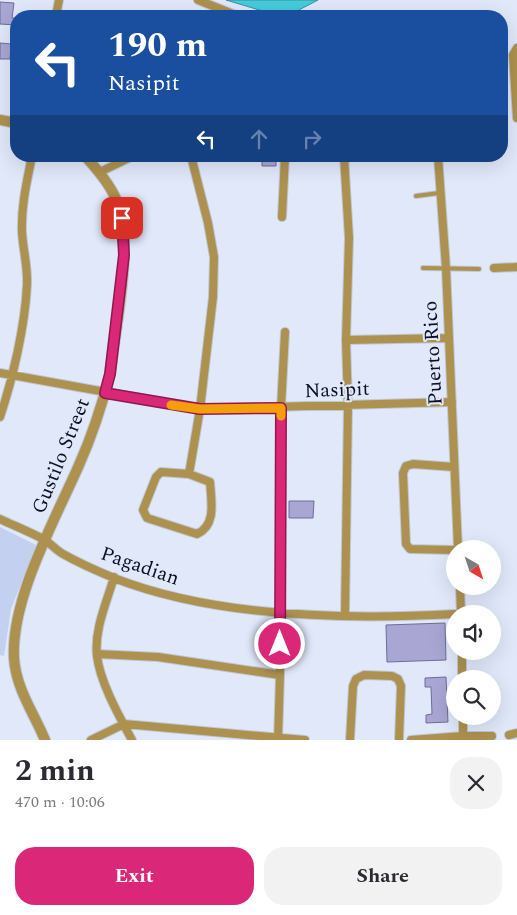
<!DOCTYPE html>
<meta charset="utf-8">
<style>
:root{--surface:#fff;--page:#f2f2f3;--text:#2b2b33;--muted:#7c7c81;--accent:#db2777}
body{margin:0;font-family:Spectral,serif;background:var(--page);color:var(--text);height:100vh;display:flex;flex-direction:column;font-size:19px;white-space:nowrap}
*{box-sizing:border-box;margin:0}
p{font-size:16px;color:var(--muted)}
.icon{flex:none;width:28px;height:28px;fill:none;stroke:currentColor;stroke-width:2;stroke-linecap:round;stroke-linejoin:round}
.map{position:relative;height:740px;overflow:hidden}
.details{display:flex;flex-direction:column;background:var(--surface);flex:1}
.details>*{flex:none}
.hud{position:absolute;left:10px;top:10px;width:498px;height:152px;border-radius:20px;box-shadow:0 5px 20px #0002;background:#1a4fa0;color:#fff;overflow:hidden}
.needle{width:32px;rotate:141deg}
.controls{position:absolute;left:446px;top:540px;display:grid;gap:10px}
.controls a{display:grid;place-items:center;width:55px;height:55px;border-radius:50%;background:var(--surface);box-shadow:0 5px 20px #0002;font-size:25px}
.pin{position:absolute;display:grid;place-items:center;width:42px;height:42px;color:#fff;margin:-21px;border-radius:10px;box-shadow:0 2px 8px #0006}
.me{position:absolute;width:55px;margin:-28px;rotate:0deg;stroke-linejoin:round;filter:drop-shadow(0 0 4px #0008)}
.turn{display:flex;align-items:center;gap:18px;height:105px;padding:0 15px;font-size:22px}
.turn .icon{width:65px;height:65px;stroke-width:2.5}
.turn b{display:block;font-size:35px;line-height:42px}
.lanes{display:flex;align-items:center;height:48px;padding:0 15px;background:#0003;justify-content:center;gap:25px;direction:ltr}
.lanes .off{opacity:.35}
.round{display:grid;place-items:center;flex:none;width:52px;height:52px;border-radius:20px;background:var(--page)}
.head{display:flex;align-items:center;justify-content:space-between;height:85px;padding:0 15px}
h1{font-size:30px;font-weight:700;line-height:38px}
.action{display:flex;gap:10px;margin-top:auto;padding:10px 15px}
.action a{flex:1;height:58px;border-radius:20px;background:var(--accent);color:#fff;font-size:20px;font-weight:700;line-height:58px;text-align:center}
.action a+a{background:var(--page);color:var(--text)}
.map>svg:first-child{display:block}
</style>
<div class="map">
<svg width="517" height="740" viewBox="0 0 517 740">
<rect width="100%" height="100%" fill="#e0e8fa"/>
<path fill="#c3d0f0" d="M0,527l36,18 -25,64 -7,47 -4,-1z"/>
<path fill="#47cbdb" stroke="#3593a3" d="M226,0h92l-23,12h-29z"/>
<path fill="#a9a6d4" stroke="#6f6c96" d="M0,2l14,1 -2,15h4v7l-16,-1z
M0,43l11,1 -1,15h-10z
M262,156h14v10h-14z
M289,501h25l-1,17h-24z
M445,623l1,37 -59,2 -1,-37z
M446,677l2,45 -22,1v-8l6,-1 -1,-27h-6v-9z"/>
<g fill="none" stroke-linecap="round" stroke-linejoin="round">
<g stroke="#bec6d7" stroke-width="6">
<path id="service" d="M416,196l23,-3
M423,268l56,1"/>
</g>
<g stroke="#bec6d7" stroke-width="10">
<path id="minor" d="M198,0l40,16
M56,16l3,-16
M517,48l-4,7 4,63
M344,156l5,82 -3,102 102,-2
M438,156l8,112 12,281
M100,172l33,-16
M282,217l3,-61
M494,268l23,-1
M0,373l200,36 252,-7
M0,417c13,-39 25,-91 27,-132 1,-18 -4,-35 -5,-53 -1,-26 5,-51 10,-76
M454,467l-41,-3 -7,2 -3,7 3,71 4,5 45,1
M161,472l28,2 21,8c1,18 7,43 -13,52l-50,-16 -4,-8 13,-33z
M189,474l11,-65 13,-112 1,-40 -6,-34 -17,-67
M0,519c15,7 30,13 45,21 6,4 11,10 18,14 16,9 34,17 51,24 102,40 233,42 341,36
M114,577c-7,25 -20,52 -17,79 3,26 22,60 35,84
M460,586l1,28
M345,615l3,-210 -2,-65
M462,651v28
M97,654l61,3 122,18
M463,716v23
M509,735l8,-2
M91,740l33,-16 181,16
M278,740l2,-65 1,-267 4,-76
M350,740l3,-54 3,-7 8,-4 28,1 6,3 3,7 -2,54
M411,740l52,-4h29"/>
</g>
<g stroke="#bec6d7" stroke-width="12">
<path id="tertiary" d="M0,120l16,3
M45,740c-11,-27 -29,-51 -31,-82 -3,-60 41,-138 65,-193 13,-29 23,-60 31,-91 5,-45 25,-133 6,-175 -7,-16 -19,-30 -31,-43"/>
</g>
<use href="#service" stroke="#ad914f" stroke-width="4"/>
<use href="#minor" stroke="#ad914f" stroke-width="8"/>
<use href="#tertiary" stroke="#ad914f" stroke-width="10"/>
</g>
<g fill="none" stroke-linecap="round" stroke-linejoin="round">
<g stroke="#8e194d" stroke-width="12">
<path id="route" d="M122,218l2,37 -14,119 -5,19 95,16 81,-1 -1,236"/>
</g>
<use href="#route" stroke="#db2777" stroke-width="9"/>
<path stroke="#f59e0b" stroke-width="9" d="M171,405l29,4 81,-1v8"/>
</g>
<g text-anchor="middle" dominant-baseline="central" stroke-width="4" stroke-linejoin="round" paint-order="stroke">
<g font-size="20" fill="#0b1120" stroke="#e0e8fa">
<text transform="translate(433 353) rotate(-93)">Puerto Rico</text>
<text transform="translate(337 390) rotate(-2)">Nasipit</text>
<text transform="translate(61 456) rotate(-68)">Gustilo Street</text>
<text transform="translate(140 566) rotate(19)">Pagadian</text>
</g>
</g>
</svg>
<div class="controls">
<a><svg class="needle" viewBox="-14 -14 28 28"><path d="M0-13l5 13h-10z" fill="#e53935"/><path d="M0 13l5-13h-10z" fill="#7c7c81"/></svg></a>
<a><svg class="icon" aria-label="sound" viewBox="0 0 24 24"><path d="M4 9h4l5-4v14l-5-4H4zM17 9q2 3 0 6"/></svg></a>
<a><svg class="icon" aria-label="search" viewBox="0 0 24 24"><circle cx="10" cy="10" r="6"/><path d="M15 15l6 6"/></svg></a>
</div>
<div class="pin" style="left:122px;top:218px;background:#d93025"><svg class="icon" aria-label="arrive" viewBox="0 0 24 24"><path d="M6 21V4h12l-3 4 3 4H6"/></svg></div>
<svg class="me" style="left:280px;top:644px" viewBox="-20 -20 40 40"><circle r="17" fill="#db2777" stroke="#fff" stroke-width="3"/><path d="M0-11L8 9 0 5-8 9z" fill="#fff"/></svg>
<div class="hud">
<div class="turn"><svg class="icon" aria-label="left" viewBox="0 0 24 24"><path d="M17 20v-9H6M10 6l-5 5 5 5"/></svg><div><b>190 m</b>Nasipit</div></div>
<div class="lanes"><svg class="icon" aria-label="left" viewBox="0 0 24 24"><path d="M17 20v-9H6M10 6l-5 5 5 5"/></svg><svg class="icon off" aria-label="ahead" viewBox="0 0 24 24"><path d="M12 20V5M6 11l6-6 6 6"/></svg><svg class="icon off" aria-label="right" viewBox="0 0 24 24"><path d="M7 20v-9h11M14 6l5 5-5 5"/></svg></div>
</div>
</div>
<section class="details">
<div class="head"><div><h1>2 min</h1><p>470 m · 10:06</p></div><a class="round"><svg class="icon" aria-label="close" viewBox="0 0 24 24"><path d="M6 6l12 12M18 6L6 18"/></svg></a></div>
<div class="action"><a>Exit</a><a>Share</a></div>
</section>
